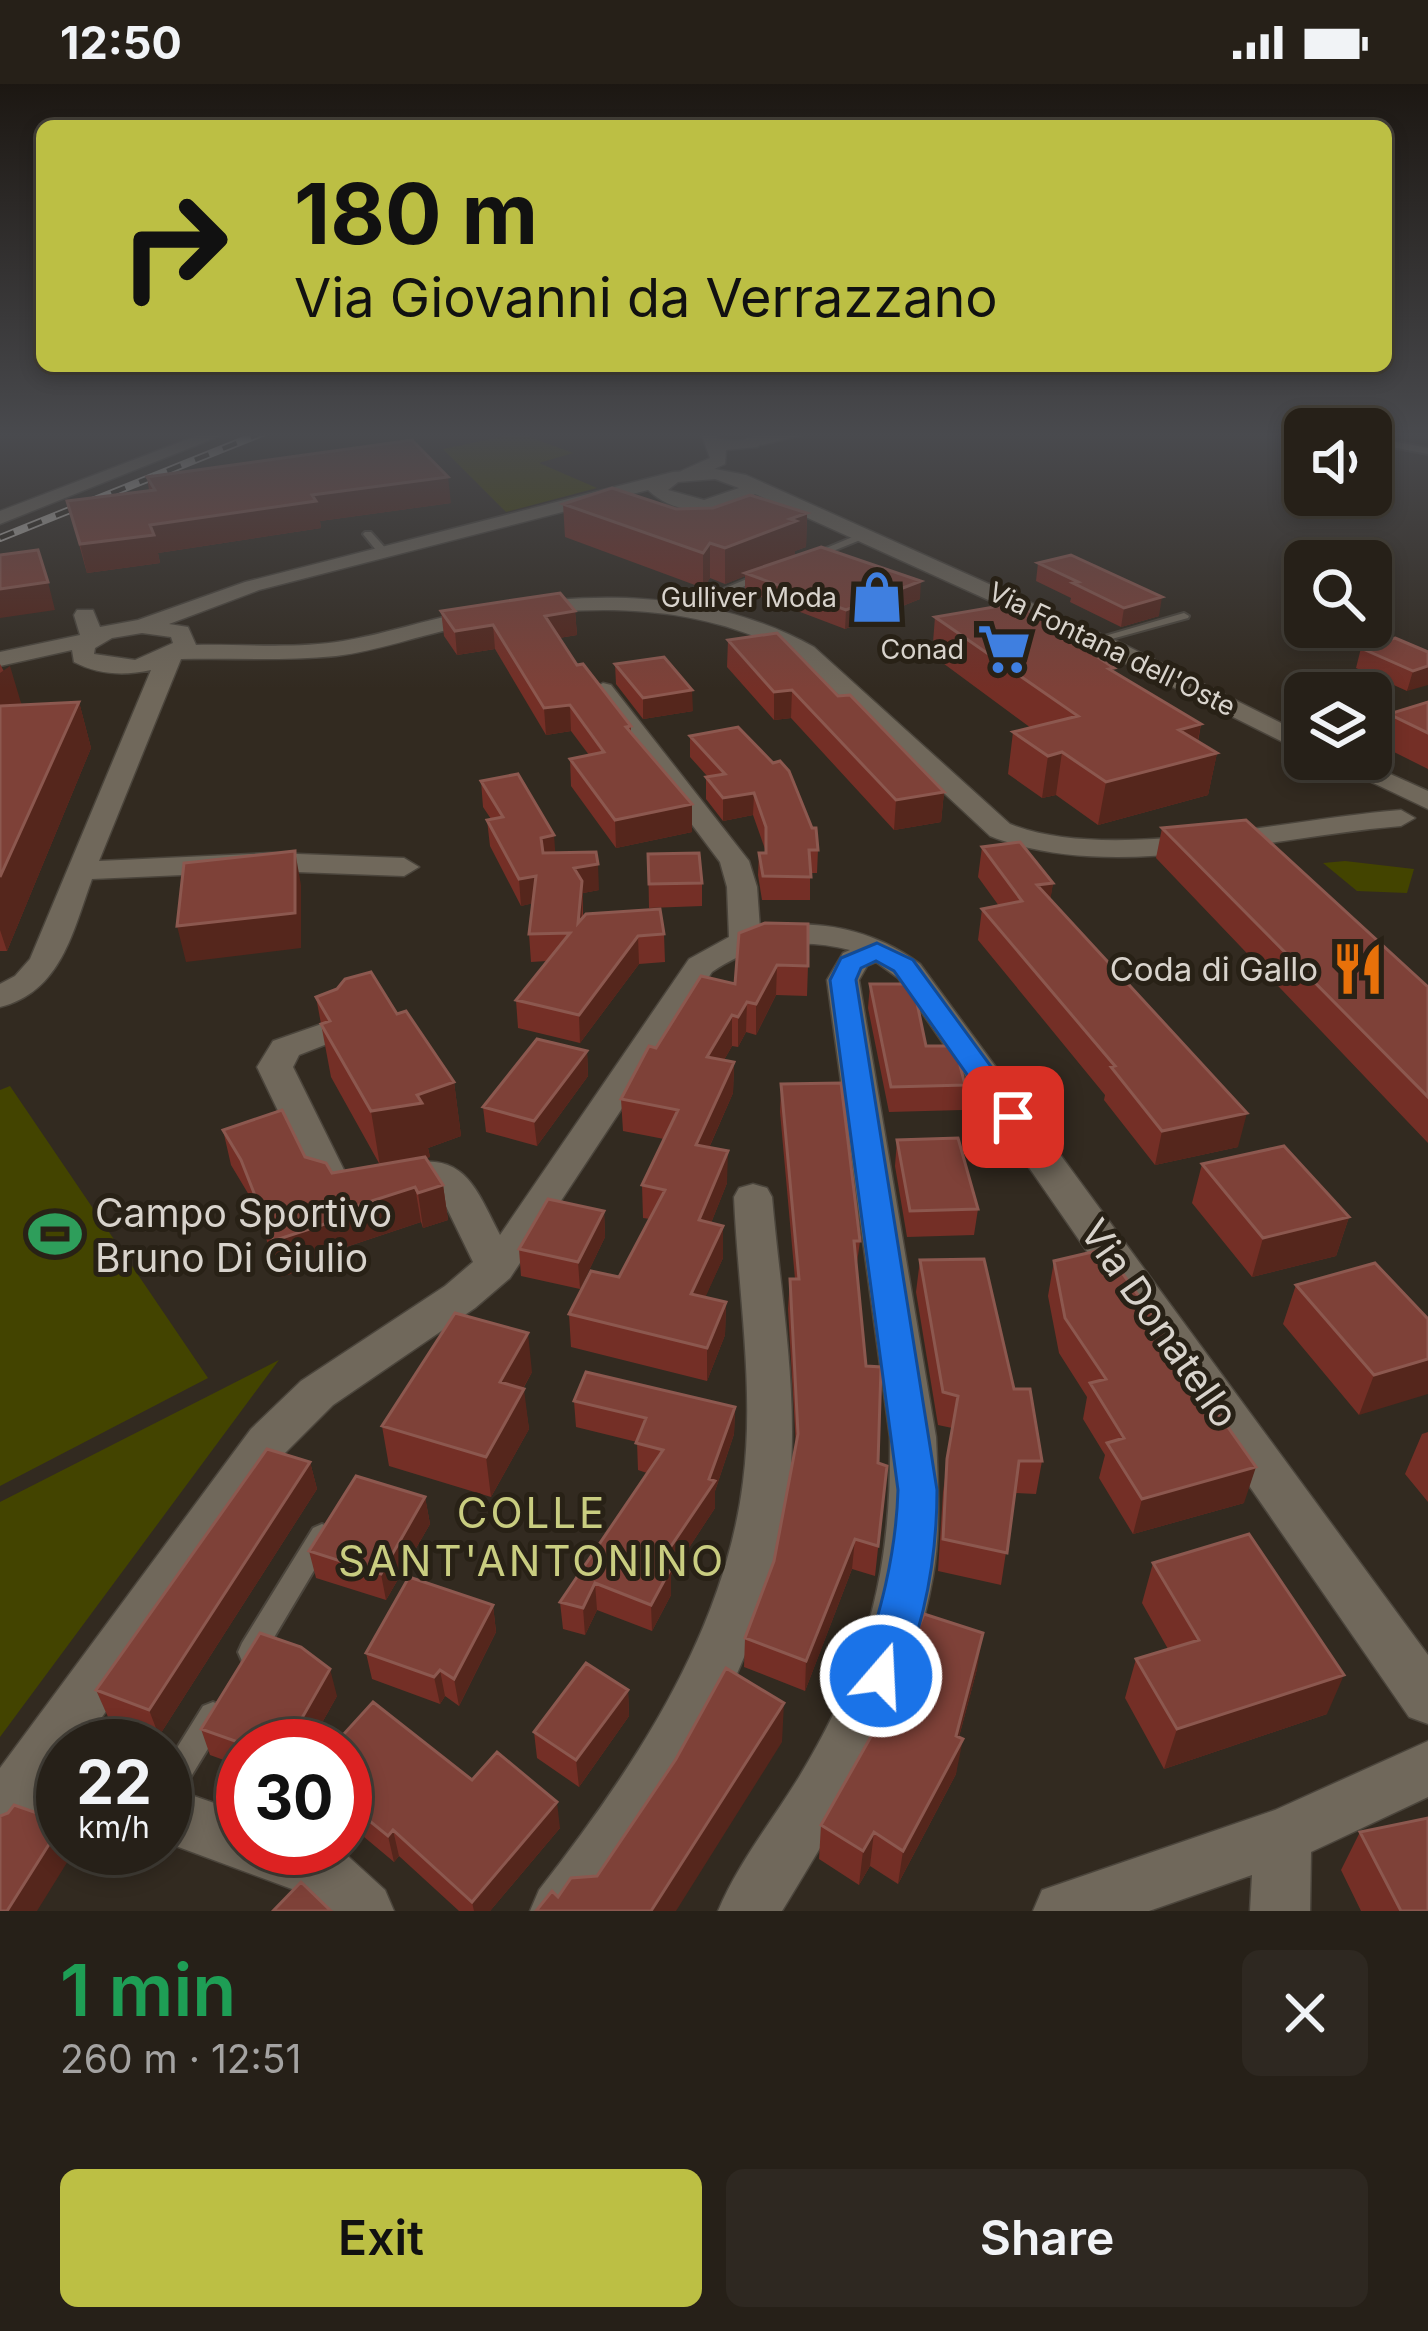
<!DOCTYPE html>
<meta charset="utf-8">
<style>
:root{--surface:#262018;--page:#2e2821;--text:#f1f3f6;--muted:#a4a3a2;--line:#423e37;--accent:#bcbf44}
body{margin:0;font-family:Inter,sans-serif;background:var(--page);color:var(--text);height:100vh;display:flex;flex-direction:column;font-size:45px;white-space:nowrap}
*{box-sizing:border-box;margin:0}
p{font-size:39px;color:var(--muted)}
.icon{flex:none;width:66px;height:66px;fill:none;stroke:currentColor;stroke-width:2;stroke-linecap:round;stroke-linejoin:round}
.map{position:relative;height:1827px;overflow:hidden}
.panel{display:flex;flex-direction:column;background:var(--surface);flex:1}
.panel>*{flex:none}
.hud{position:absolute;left:36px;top:36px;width:1356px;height:252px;border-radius:18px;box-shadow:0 6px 18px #0003,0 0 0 3px var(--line);background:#bcbf44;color:#111;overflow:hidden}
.tools{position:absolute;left:1284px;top:324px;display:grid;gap:24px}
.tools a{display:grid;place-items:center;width:108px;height:108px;border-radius:18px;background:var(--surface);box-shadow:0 6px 18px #0003,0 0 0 3px var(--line);font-size:60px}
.speed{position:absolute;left:36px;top:1635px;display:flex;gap:24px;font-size:60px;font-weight:700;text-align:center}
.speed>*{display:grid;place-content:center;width:156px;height:156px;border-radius:50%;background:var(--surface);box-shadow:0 6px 18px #0003,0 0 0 3px var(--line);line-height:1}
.speed small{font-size:30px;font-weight:400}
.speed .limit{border:18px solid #d22;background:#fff;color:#111}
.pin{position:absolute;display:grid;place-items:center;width:102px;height:102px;color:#fff;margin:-51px;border-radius:24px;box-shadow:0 6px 18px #0006}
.me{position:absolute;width:132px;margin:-66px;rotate:19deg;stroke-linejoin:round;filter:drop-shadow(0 0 9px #0008)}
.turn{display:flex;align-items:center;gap:42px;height:252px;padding:0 60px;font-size:54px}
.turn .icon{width:156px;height:156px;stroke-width:2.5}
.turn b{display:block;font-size:84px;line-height:102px}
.round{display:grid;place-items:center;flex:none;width:126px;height:126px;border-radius:18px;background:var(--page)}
.head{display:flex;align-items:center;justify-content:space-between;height:204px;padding:0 60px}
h1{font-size:72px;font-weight:600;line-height:90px;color:#1e9e55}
.primary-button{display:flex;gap:24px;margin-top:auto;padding:24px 60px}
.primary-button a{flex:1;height:138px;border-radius:18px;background:var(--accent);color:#111;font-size:48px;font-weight:600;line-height:138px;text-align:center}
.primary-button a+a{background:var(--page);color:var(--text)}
.status{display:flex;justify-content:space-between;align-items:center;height:84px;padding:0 60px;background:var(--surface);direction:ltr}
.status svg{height:33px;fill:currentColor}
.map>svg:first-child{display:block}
</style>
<div class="status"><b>12:50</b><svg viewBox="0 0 49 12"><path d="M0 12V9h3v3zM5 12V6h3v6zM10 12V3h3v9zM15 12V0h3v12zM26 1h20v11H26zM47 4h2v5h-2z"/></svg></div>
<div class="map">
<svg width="1428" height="1827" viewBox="0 0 1428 1827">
<rect width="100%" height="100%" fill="#322a20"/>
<path fill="#434400" d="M519,349l54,20 -34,10 58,25 -91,24 -63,-63z
M1345,777l69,8 -7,24 -50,-2 -34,-28z
M10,1002l198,292 -208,108v-396z
M279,1276l-279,377v-235z"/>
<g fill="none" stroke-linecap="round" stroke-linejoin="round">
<g stroke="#4b453c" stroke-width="4">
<path id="service" d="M1371,353l57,11v6l-57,-11z
M867,447l5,3 -2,2 -54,22 -9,-2z
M365,448h6l17,19v4h-8l-17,-21z
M766,487l4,1v4l-45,18 -9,-2z
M1184,529l5,3 -1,2 -91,25 -6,-3z
M322,1440l9,4 3,7 -3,7 -71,119 -9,3 -9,-3 -4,-9 4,-9 71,-115z
M213,1618l10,4 3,9 -3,9 -48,79 -10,4v-40l38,-61z"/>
</g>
<g stroke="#4b453c" stroke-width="3">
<path id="minor" d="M204,349h23l-227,91v-13z
M773,349h36l-47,12 -8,-5z
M715,385l31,6 377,169 182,91v18l-198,-99 -352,-160c-30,23 -79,23 -107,-4l-389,100 -90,34 19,3 8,18c47,-1 100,4 147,-4 42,-7 82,-21 124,-29 118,-22 240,-24 347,35l196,177c99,40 282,-6 391,-14l14,8 -14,8c-125,10 -292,58 -411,10l-192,-179c-102,-58 -225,-55 -337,-30 -41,8 -83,24 -125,29 -50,5 -104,2 -155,3l-82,202 172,-8 133,5 15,9 -15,9 -133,-5 -179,8c-19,52 -31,113 -92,128v-23l15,-8 15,-17 121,-289c-27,6 -52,5 -77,-8l-2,-12 -72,16v-14l80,-17 -6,-20 3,-5h16l7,17 38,-7 107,-38 428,-110zM715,395l24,9 -35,12 -36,-10 10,-8zM142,549l29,4 2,6 -38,17 -41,-6 1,-6 17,-10z
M603,599l8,2 138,176 8,26 3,42c57,-12 114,1 160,35l508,691v69l-19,-7 -511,-739 -22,-16 -9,4 -8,14 77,457c2,46 5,93 -3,139 -21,122 -87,230 -151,335h-64c20,-48 54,-90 81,-134 69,-114 93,-207 91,-340l-63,-457 16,-27 7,-3c-50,-13 -96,-7 -138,22l-202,306 -35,30 -142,97 -50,50 -201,291h-19v59l-18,-7 -25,37 -20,8v-75l251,-339 50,-48 144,-95 28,-24 -34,-70 -8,-4 -69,12 -46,-10 -59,-123 16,-26 60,-21 12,3 5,7 -5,7 -46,18 -6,12 52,105c20,4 38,-2 57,-7 63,-16 74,24 98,70l189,-276 40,-22 -2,-50 -7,-25 -129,-172z
M1323,675h34l71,32v18z
M753,1100l14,4 5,9c8,93 26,190 18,284 -12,147 -97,288 -177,408l-16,22h-67l9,-21c92,-118 185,-255 204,-408 12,-93 -5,-191 -9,-285l5,-9z
M1428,1657v56l-117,55 -1,59h-60l2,-36 -103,36h-116l9,-21 233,-80z
M165,1702l78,27v35l97,1 45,41 9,21h-74l-20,-19 -135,-50z"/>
</g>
<g stroke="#4b453c" stroke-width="3">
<path id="tertiary" d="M701,349h18l-3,5c13,3 25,4 37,-2l-2,-3 20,4 -14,10 -31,3 -1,14 -32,15h-12v-8l29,-13z"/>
</g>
<use href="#service" fill="#70685b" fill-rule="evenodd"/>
<use href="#minor" fill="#70685b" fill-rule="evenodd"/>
<use href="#tertiary" fill="#70685b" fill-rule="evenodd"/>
<g stroke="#bdb8b0" stroke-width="8">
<path id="rail" d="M0,454l262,-105"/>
</g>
<use href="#rail" stroke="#282116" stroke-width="4.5" stroke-dasharray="15" stroke-linecap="butt"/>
</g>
<path fill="#742f26" d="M147,393l304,26 -131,18 1,7 -163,25 2,10 -73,10 -20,-72 82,-11z
M563,420l244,9 -1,34 -11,4v4l125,44 -75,30 -100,-38v-15l-20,8 -15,-6 -7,10 -138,-51z
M1038,479l121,53 -38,11 -51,-25 1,-4 -35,-17z
M441,527h134l2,24 -18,3 18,27 54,61v7l61,71v28l-76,16 -45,-62 -1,-27 19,-4 -18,-24 -25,4 -51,-86 -38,6 -13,-19z
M935,533l179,55 87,52 -3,18 19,11 -9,42 -110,30 -42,-30 -14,3 -34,-24 5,-42 18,-4 -99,-73z
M728,556l110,56 106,96 -3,30 -47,8 -103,-112 -17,2 -47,-53z
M1361,564l67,4 -21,39 -51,-23z
M0,580l22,41 57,-3 12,46 -84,203h-7z
M615,580l78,47 -50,8 -27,-35z
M1428,618v67l-48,-24 9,-31z
M690,652l128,114 -1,23h-7v27h-48l-4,-25 1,-22h6v-4l-12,-34 -30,6 -17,-22v-22h2l-18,-20z
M481,697l75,72 43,37 -16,3v24l81,17 1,28 -26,2 -59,79 -62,-15 -2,-28 31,-39 -16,1 -2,-28 4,-31 -12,3 -31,-60 -3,-26 4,-1 -8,-12z
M1162,744l266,159v156l-272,-285z
M982,763l71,36 -3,17 188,247 -83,18 -51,-65 1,-5 -127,-155 4,-31 17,-3 -21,-29z
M648,770l54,29v23l-53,2z
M739,849l69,33 -1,30 -31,-1 -20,40 -10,-3 -8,15 -6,-1 -8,14 10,2 -1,31 -24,55 18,35 -16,40 12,3v32l-18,39 21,5 -1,33 -18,46 -136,-34 -2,-33 50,-37 31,-58 -7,-1 -1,-33 22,-46 -41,-8 -2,-32 35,-51 79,-64z
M870,900l56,62 39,39 -3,25 -73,2 -21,-104z
M316,913l81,17 57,68 7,54 -33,12 2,9 -4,1 17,27 5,35 -25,8 -2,-6 -84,28 2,8 -58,19 -32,-82 -18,-30 -8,-35 82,27 27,16 48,-8 -49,-88z
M587,967l1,25 -51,70 -51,-14 -3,-25z
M781,1000l79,157 -4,29 10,96 12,97 9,3 -12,110 -23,-7 -47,122 -61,-24 1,-29 29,-77 22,-115 -8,-137 2,-30h5l-15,-167z
M897,1056l81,69 -4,26 -67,2 -12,-71z
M1202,1080l147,53 -13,39 -84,21 -60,-74z
M604,1127l1,26 -25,52 -59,-13 -2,-27z
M920,1176l94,129 28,72 -6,33 -21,-1 -14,92 -63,-14 5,-79 9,-64 -14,-3 -22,-133z
M1054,1177l107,66 -1,4 84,172 -111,31 -34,-56 6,-23 -22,-36 4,-22 -28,-44 -11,-57z
M1296,1201l132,34 -69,96 -76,-91z
M532,1288l-9,17 6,40 -38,68 -102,-31 -7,-40z
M574,1317l161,6 -1,27 -19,57v17l-44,67v20l-19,36 -55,-21 -12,25 -22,-6 -3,-27 87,-129 -9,-3 -1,-28 -61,-15z
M1428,1348v70l-23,-28 17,-40z
M310,1378l7,27 -158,247 -51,-19 -12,-27z
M425,1413l5,27 -44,76 -70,-22 -7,-27z
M1153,1479l174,151 -163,55 -39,-71 11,-39 32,-10 -26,-46z
M493,1521l3,27 -37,74 -14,-10 -5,8 -68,-25 -6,-26z
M977,1585l-18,68 -3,37 -58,110 -28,-18 -11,19 -40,-26 2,-34z
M628,1606l1,26 -50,71 -42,-29 -3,-26z
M337,1612l-28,50h-66v21l-33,-12 -9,-26z
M345,1662l127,34 88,48 -70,83h-31l-60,-55 -5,6 -49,-41z
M1360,1748l68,79h-67l-20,-41z"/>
<path fill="#55261c" d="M448,393l3,26 -131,18 1,7 -163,25 2,10 -73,10 -7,-29 70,-19 162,-30z
M807,429l-1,34 -11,4v4l-50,18v3l-20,8v-36z
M710,459v35l-7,10v-35z
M921,497l-1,18 -75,30 1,-19z
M48,498l7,28 -55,8v-29z
M1162,513l-3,19 -38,11 3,-19z
M575,527l2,24 -31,5 -1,-24z
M493,541l2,24 -38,6 -2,-24z
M10,582l17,57 -27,20v-70z
M1428,582v19l-21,6 6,-20z
M692,606l1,21 -50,8v-21z
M792,606l-1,28 -17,2v-28z
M79,618l12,46 -84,203 -7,-21v-53z
M570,621l1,26 -25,4 -2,-27z
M1201,640l-7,35 23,-6 -9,42 -110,30 8,-43 73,-52z
M1062,668l-6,43 -14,3 6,-42z
M944,708l-3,30 -47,8 2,-30z
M754,709l-1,22 -30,6v-23z
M692,720v28l-76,16 -1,-28z
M554,751l2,26 -13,3 -2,-26z
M295,767l6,34v63l-115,14 -9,-36z
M598,780l1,26 -16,3 -3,57 -6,-82z
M536,792l3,26 -18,4 -2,-27z
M1053,799l-5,31 -11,-29z
M638,852l1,28 -59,79 -1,-28z
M777,881l-1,30 -20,40v-31z
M747,918l-1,30 -8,15v-30z
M732,931v31l-24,42 -1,-31z
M587,967l1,25 -51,70 -3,-25z
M734,978l-1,31 -37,84v-32z
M454,998l7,54 -33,12 2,9 -50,9 -9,-55z
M1247,1029l-9,34 -83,18 7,-34z
M728,1067l-1,32 -28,70v-33z
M443,1101l5,35 -25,8 -5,-35z
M415,1103l6,35 -84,28 2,8 -58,19 -8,-36 55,-26z
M604,1127l1,26 -25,52 -2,-27z
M1349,1133l-13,39 -84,21 11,-39z
M723,1142v32l-31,69 -1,-33z
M726,1218l-1,33 -18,46v-33z
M528,1249l4,39 -28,50 -4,-40z
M1428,1275v35l-69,21 15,-40z
M524,1305l5,40 -38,68 -5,-40z
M735,1323l-1,27 -19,57v17l-44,67v20l-19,36 -1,-26 8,-41 50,-85z
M310,1378l7,27 -158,247 -10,-26z
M1256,1383l-12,36 -111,31 9,-35z
M425,1413l5,27 -44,76 -5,-26z
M855,1455l-3,30 -47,122 1,-30z
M595,1499l2,27 -12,25 -2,-27z
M493,1521l3,27 -37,74 -5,-27z
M983,1549l-6,36 -23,86 9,-16 -7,35 -58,110 5,-33 53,-115z
M330,1585l7,27 -28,50h-23z
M440,1586l5,26 -5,8 -6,-27z
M1344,1591l-17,39 -163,55 13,-40z
M628,1606l1,26 -50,71 -3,-27z
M784,1619l-2,39 -106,169h-25z
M557,1718l3,26 -70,83h-16l-2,-9z
M63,1738v26h13l-39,63h-30z
M393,1746l6,26 -5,6 -6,-26z
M874,1748l-4,34 -11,19 4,-34z"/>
<path fill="#7e4138" stroke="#8c584f" stroke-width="3" d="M412,356l36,37 -136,18 4,6 -166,24 4,10 -74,9 -13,-43 88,-11 -8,-13z
M612,404l64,21 37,-1 37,-13 57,18 -17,6 6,2 -71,27 -15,-5 -7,10 -140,-49z
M821,463l100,34 -75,29 -101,-37z
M38,466l10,32 -48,7v-34z
M1071,471l91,42 -38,11 -51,-25 5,-1 -40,-19z
M560,509l15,18 -30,5 32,49 6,-1 48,62 -5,1 66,77 -77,16 -45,-61 34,-7 -34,-47 -26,3 -51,-83 -38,6 -14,-20z
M1017,519l97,65 -5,1 92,55 -22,6 38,23 -111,29 -44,-30 -14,4 -35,-24 65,-16 -143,-99z
M777,549l61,63 12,-1 94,97 -48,8 -104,-110 -18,2 -46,-52z
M1395,554l33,14v14l-15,5 -52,-23z
M664,573l28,33 -49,8 -28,-34z
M79,618l-79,175v-171z
M1428,618v31l-39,-19z
M738,643l35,36 7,-2 9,10 23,57h4l2,22h-9l2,27 -48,-1 -4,-23h7v-26l-12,-34 -31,5 -17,-21 19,-3 -35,-38z
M518,690l36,61 -13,3 2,15 53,-1 2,12 -24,4 8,13 -4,42 8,-9 74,-5 4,25 -26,2 -59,79 -63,-15 54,-67 -41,1 7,-58 -17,3 -32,-59 16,-3 -22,-36z
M1246,736l182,167v110l-266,-269z
M1020,758l33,41 -16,2 210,228 -85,18 -51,-64 4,-1 -133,-157 40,-8 -40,-54z
M295,767v62l-118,13 7,-63z
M699,769l3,30 -53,1 -1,-30z
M765,839l43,1v42l-31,-1 -21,39 -9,-2 -9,15 -6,-2 -25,42 27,5 -38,83 32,6 -29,69 24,6 -32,68 35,8 -19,46 -138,-34 22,-43 28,6 46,-87 -23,-5 36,-75 -57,-11 28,-53 7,2 45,-72 34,8 4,-51z
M371,888l26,42 9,-3 48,71 -37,13 5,8 -51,8 -50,-87 9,-3 -14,-24 21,-8 8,-10z
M870,900h43l13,62h29l10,39 -74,2z
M537,955l50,12 -53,70 -51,-14z
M841,999l19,158h-6l12,125 15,1 -3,96 9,3 -9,80 -23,-7 -49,122 -61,-23 29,-77 24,-127 -8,-155h9l-18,-195z
M282,1026l23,47 21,6 6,10 93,-16 18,28 -25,8 -3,-6 -87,28 3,7 -58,19 -32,-81 -18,-30z
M958,1054l20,71 -68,2 -13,-71z
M1284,1062l65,71 -86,21 -61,-74z
M548,1115l56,12 -26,51 -59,-13z
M1105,1165l56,78 -3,1 98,139 -114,32 -35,-56 17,-5 -34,-55 16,-4 -41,-61 -11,-57z
M984,1175l30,130h16l12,72h-23l-12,92 -64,-14 4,-80 11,-63 -15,-4 -23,-132z
M1375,1179l53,56v40l-54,16 -78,-90z
M455,1229l73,20 -28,49 24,7 -38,68 -104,-31z
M586,1288l149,35 -26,72 6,2 -56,83 12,4 -20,37 -56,-22 -12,25 -23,-6 103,-152 -27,-7 10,-25 -72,-17z
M267,1365l43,13 -161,248 -53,-20z
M356,1392l69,21 -44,77 -72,-23z
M1249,1450l95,141 -167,54 -41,-70 63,-19 -46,-77z
M409,1493l84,28 -39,74 -14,-9 -6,7 -68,-24z
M924,1530l59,19 -27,103 7,3 -60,112 -29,-19 -11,19 -42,-26 61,-108z
M260,1549l41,14 29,22 -44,77h-37l-48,-17z
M586,1579l42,27 -52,70 -42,-28z
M726,1584l58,35 -133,208h-115l16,-20 6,6 13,-19 26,-2 79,-117z
M373,1618l99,78 25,-28 60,50 -85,100 -79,-72 -5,6 -43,-35v-55h-12z
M14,1721l49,17 -56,89h-7v-95l8,-3z
M1428,1734v93h-27l-41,-79z
M301,1798l30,29h-58z"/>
<linearGradient id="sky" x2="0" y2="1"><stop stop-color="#1c1712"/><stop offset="0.58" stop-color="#494a4e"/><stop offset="1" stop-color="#494a4e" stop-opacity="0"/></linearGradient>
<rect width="1428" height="605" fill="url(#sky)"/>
<path fill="#1a73e8" stroke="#114b97" stroke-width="3" d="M877,859l36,17 115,157 -4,7h-22l-108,-153 -18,-10 -15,7 -5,12 81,510c0,69 -13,137 -41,201l-15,6 -16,-6 -6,-15c21,-62 37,-120 39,-186l-68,-510 11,-22z"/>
<defs>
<g id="shop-bare" transform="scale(4.14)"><path d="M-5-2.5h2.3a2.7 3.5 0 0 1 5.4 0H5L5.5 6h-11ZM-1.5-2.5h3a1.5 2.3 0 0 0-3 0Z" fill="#3f7fe0" stroke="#282116" stroke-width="2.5" paint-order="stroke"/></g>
<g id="supermarket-bare" transform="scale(4.14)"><path d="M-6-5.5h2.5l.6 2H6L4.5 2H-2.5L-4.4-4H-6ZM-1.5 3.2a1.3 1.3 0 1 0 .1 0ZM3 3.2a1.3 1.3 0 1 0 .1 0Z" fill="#3f7fe0" stroke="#282116" stroke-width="2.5" paint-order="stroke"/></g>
<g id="restaurant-bare" transform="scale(4.14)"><path d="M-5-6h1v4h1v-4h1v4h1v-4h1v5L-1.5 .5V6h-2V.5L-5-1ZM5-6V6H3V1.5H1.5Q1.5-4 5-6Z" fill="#e8710a" stroke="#282116" stroke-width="2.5" paint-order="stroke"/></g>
<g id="stadium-bare" transform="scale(4.14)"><path d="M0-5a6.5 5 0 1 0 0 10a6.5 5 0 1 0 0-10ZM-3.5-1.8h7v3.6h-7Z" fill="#2e9e5b" stroke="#282116" stroke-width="2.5" paint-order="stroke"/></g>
</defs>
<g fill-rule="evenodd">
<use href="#shop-bare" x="877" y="513"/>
<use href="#supermarket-bare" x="1004" y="565"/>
<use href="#restaurant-bare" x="1358" y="885"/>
<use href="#stadium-bare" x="55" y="1150"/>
</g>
<g text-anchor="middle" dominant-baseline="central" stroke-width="10" stroke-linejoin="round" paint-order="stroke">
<g font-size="27" fill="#d8d3cc" stroke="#282116" text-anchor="end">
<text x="837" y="513">Gulliver Moda</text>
<text x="964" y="565">Conad</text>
</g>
<g font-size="27" fill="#d8d3cc" stroke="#282116">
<text transform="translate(1112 565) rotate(26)">Via Fontana dell'Oste</text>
</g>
<g font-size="33" fill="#d8d3cc" stroke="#282116" text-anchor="end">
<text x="1318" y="885">Coda di Gallo</text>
</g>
<g font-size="39" fill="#d8d3cc" stroke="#282116" text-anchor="start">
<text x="95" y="1128">Campo Sportivo<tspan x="95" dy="45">Bruno Di Giulio</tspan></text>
</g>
<g font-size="39" fill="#d8d3cc" stroke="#282116">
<text transform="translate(1160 1239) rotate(55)">Via Donatello</text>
</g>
<g font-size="42" letter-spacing="3" fill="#c9cd80" stroke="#282116">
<text x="532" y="1428">COLLE<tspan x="532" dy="48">SANT'ANTONINO</tspan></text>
</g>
</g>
</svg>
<div class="tools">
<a><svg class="icon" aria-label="sound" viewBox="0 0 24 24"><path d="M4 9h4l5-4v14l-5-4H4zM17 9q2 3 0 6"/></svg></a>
<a><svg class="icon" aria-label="search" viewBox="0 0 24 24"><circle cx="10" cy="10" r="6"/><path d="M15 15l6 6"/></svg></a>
<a><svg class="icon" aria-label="layers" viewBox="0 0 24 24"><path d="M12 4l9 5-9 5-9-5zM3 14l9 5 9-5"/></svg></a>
</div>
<div class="speed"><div>22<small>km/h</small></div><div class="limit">30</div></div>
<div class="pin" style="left:1013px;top:1033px;background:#d93025"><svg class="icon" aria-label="arrive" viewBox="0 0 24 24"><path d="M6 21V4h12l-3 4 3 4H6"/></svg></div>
<svg class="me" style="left:881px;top:1592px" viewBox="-20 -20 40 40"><circle r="17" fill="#1a73e8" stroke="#fff" stroke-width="3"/><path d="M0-11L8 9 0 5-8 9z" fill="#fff"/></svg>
<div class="hud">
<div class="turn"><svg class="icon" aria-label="right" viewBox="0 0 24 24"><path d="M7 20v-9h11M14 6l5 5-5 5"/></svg><div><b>180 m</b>Via Giovanni da Verrazzano</div></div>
</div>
</div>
<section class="panel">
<div class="head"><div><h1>1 min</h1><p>260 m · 12:51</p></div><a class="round"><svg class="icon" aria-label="close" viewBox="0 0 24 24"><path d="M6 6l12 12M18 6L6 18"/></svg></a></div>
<div class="primary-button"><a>Exit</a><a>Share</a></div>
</section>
